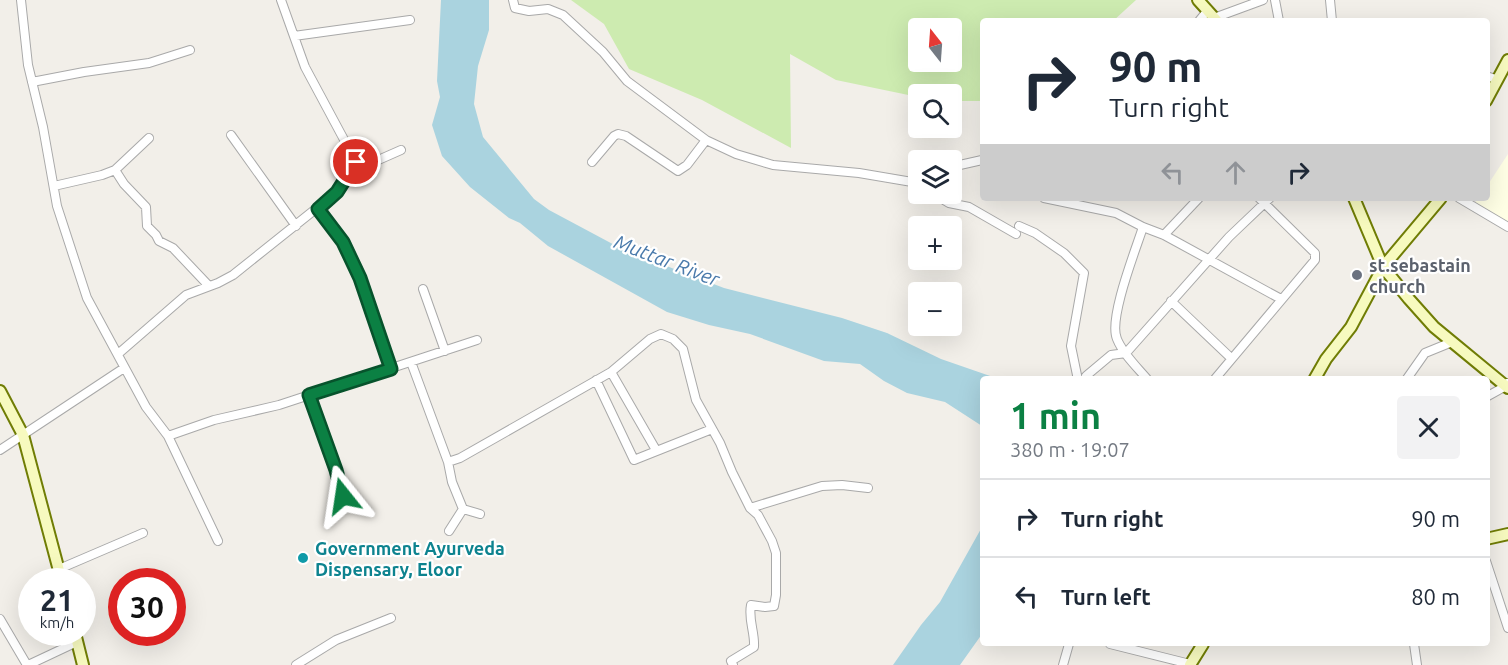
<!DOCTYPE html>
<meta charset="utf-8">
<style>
:root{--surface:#fff;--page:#f2f2f3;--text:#1f2937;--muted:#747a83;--line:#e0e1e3;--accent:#0b8043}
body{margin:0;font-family:Ubuntu,sans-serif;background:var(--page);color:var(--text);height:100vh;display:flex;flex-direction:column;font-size:22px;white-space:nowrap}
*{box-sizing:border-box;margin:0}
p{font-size:20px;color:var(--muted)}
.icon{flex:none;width:33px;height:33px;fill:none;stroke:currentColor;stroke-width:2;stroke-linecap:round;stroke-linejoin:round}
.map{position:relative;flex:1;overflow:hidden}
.panel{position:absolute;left:980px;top:376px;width:510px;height:270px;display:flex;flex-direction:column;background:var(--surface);border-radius:6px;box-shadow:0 6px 24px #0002}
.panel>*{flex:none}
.banner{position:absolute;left:980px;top:18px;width:510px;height:183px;border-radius:6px;box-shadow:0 6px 24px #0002;background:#fff;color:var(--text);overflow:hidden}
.needle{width:39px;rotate:343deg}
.controls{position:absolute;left:908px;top:18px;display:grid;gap:12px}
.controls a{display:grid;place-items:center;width:54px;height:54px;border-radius:6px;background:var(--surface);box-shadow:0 6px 24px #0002;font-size:30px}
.speed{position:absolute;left:18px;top:568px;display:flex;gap:12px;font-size:30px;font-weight:700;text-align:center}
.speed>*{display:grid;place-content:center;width:78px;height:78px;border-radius:50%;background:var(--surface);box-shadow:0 6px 24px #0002;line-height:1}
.speed small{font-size:15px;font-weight:400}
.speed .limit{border:9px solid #d22;background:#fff;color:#111}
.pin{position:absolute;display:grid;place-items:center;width:51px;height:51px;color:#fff;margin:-26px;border:3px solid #fff;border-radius:50%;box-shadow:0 2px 6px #0007}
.me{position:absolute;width:66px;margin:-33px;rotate:345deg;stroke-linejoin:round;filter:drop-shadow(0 0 4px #0008)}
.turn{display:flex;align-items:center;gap:21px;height:126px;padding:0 30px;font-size:27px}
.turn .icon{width:78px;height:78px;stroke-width:2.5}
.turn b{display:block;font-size:42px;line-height:51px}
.lanes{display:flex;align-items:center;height:57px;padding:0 30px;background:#0003;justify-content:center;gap:30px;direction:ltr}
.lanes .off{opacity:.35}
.round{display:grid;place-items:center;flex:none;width:63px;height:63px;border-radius:6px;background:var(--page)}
.summary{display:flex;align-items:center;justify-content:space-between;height:102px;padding:0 30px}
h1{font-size:36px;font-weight:700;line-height:45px;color:var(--accent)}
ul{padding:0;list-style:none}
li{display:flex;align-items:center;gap:18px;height:78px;padding:0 30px;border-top:2px solid var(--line)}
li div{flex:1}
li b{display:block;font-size:22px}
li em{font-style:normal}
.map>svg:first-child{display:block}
</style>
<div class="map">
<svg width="1508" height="665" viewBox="0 0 1508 665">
<rect width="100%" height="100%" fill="#f2efe9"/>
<path fill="#ffffe5" d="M1508,154v68l-35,-16 5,-8h8l1,-12z"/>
<path fill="#cdebb0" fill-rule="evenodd" d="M571,0h565l-23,21h-131v80h-31v-7h-33v3l-82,-17 -46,-26 1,94 -89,-48 -73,-31 -25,-45zM918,28h33v34h-33z"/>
<path fill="#aad3df" d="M441,0h48v30l-11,36 -4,38 9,33 51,62 15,11 73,39 102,39 118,30 45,15 54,26 52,18 3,2 -14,1v46l-37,-24 -38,-9 -23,-12 -24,-17 -36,-3 -74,-27 -41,-9 -42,-13 -119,-66 -28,-23 -11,-5 -39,-31 -28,-31 -10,-31 8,-28 -3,-16z
M982,527v107l-22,31h-67l28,-40 19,-23z"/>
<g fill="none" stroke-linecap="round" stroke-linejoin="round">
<g stroke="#a9a9a9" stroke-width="10">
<path id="street" d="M21,0l7,65 15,62 14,79 30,92 59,109 22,29 50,105
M281,0l24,67 51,95 11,3 34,-15
M513,0l2,8 14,3 19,-2 15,6 40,37 24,29 79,59 30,14 37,11 86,8 59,10
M1275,0l4,21
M1330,0l2,21
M1214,18l49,-18
M1199,21l9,-11
M294,36l116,-16
M1486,76l10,3
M32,82l52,-10 65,-9 41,-13
M231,135l65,91
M592,162l22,-26 4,-2 8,2 52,35 9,-6 19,-25
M951,167l31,-7
M115,170l9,14 22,23 1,19 9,9 3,6 14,7 36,38
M54,186l48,-11 13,-5 34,-32
M934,194l15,9 20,4 47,27
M1044,198l72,15 27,14 21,8 117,64
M1459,198l49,29
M318,209l25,33 17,36 31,90
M1019,226l16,7 29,20 20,20 -13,73 7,34
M1143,227c-7,22 -35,92 -26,112 6,15 20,28 31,41
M1164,235l35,-37
M423,289l22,62
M1171,301l60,57
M118,354l68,-59 32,-12 15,-8 104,-83 19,-30
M411,362l37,100
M611,372l45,78
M1086,376l25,-21 15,-2 103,-116 41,-39
M596,380l38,80 78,-31
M1214,380l101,-120v-7l-56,-55
M1406,380l19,-27 27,-11
M309,395l27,74 7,27
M1486,397l20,-11 1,-3
M168,436l46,-16 65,-15 198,-65
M0,450l124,-82
M750,508l72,-22 20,-1 26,3
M463,509l17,5
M449,531l14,-22 -11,-27 -4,-20 12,-4 151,-86 39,-33 11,-5 12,5 10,10 13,51 24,43 12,29 18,36 8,7 14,26 4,12v42l-2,11 -9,1 -14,-2c-3,15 4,27 3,42l-23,14 2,4
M1486,561l22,67
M59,569l84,-36
M0,619l27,46
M1110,644l80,20
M1414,644l3,21
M28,665l49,-23
M296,665l40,-25 55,-22
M1063,665l6,-21"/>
</g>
<g stroke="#707d05" stroke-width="14">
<path id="secondary" d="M1198,0l19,21
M1486,101l22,-41
M1354,198l29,69 26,32 25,28 74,61
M1314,380l12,-21 25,-32 32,-60 58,-69
M0,391l23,44 39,147
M1486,539l22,-5
M75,633l8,32
M1190,665l13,-21"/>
</g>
<use href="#street" stroke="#fff" stroke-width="8"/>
<use href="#secondary" stroke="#f7fabf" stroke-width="10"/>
</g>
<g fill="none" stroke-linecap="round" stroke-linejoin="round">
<g stroke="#07532c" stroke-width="15">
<path id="route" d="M343,496l-7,-26 -27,-75 82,-26 -31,-91 -17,-36 -25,-33 19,-17 19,-30"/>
</g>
<use href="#route" stroke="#0b8043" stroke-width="10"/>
</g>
<circle fill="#6b7280" stroke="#fff" stroke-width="2" cx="1357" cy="275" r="6"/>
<circle fill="#0f9aa8" stroke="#fff" stroke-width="2" cx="303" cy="558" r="6"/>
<g text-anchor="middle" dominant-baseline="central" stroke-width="4.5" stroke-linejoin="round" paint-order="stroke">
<g font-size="18" font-weight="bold" fill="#5b616d" stroke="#fff" text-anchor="start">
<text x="1369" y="265">st.sebastain<tspan x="1369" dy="21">church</tspan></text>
</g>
<g font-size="18" font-weight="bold" fill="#0d838f" stroke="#fff" text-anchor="start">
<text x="315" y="548">Government Ayurveda<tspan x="315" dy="21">Dispensary, Eloor</tspan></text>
</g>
<g font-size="20" font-style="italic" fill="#4a7aab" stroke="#fff">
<text transform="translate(667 260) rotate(21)">Muttar River</text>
</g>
</g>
</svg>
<div class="controls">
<a><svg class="needle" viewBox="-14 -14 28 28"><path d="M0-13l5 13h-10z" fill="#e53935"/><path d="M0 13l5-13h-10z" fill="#747a83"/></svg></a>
<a><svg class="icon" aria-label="search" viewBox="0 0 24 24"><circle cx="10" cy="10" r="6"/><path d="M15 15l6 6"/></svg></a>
<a><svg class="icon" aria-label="layers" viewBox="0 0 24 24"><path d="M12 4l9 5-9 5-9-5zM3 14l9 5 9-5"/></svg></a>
<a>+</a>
<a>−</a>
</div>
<div class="speed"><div>21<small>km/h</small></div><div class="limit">30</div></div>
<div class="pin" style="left:356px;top:162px;background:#d93025"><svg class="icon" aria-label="arrive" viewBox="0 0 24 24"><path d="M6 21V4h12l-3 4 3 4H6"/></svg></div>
<svg class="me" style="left:343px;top:496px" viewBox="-20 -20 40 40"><path d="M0-17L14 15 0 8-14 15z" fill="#0b8043" stroke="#fff" stroke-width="4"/></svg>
<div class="banner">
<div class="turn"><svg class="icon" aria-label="right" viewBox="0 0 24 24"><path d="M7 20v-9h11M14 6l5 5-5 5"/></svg><div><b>90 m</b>Turn right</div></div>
<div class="lanes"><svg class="icon off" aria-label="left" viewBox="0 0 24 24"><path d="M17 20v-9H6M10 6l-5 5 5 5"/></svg><svg class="icon off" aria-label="ahead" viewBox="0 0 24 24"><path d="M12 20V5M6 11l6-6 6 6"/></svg><svg class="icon" aria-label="right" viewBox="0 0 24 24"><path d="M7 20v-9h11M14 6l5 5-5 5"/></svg></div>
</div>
<section class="panel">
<div class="summary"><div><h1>1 min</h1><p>380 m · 19:07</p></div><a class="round"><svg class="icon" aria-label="close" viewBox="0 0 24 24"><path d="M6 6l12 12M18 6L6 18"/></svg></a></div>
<ul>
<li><svg class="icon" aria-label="right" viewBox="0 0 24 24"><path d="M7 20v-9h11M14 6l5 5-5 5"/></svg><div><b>Turn right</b></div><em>90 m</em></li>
<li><svg class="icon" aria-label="left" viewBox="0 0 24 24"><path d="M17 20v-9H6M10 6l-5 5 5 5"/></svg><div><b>Turn left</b></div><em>80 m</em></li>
</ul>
</section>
</div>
